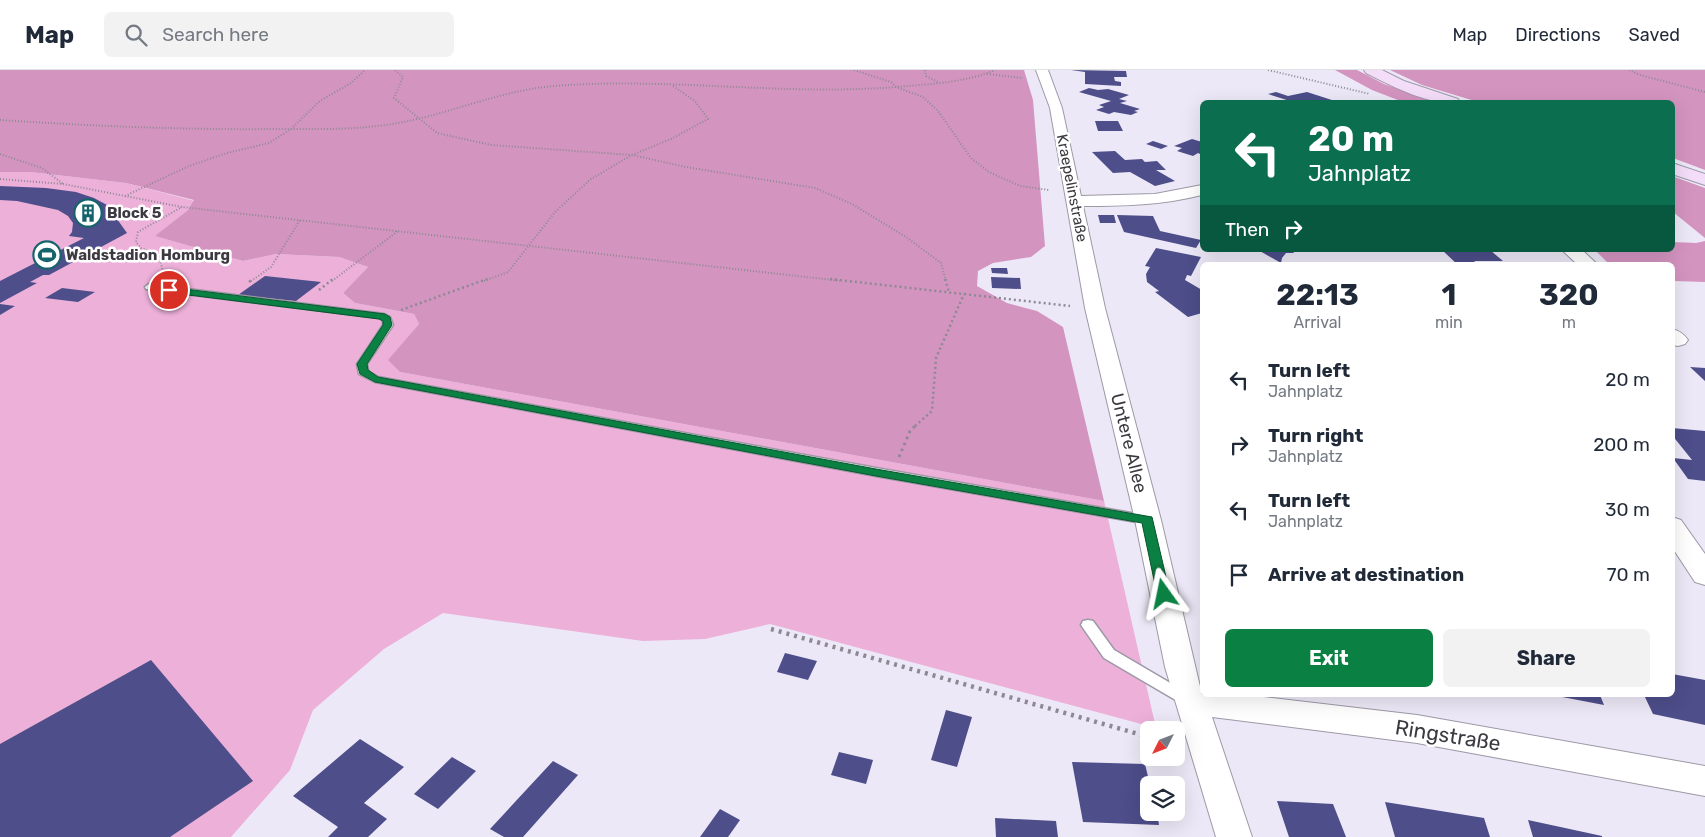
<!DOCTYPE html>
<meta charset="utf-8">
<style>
:root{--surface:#fff;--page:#f2f2f3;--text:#1f2937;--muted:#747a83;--line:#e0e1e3;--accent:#0b8043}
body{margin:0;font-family:Rubik,sans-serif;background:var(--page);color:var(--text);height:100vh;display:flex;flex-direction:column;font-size:19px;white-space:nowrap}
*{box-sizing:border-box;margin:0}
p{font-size:16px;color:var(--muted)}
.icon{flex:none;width:28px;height:28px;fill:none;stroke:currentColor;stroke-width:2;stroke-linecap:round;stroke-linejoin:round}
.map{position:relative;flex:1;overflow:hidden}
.panel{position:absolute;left:1200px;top:192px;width:475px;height:435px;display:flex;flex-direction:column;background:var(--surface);border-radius:8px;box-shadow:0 5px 20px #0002}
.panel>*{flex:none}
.hud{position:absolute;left:1200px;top:30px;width:475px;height:152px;border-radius:8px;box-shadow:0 5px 20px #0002;background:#0b6e4f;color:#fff;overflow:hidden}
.needle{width:32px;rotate:228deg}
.controls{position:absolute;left:1140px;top:651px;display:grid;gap:10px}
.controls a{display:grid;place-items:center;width:45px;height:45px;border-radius:8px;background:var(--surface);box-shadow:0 5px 20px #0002;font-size:25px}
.pin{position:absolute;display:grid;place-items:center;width:42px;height:42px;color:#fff;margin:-21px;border:2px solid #fff;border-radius:50%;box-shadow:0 1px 5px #0007}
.me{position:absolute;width:55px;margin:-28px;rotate:348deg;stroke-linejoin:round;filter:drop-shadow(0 0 4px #0008)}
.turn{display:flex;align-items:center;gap:18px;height:105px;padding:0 25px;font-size:22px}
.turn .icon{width:65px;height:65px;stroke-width:2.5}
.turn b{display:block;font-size:35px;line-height:42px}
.then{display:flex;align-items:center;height:48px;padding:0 25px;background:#0003;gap:10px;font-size:19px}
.eta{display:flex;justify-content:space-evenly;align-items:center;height:85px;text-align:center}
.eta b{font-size:30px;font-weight:700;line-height:35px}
.primary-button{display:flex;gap:10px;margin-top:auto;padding:10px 25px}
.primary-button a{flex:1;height:58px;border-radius:8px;background:var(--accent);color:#fff;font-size:20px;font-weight:700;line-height:58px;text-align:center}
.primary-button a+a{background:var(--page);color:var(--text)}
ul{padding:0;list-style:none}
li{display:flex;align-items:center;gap:15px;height:65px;padding:0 25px}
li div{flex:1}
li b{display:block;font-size:19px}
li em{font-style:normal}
header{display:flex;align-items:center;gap:30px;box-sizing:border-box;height:70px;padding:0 25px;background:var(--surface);border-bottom:1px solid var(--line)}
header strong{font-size:24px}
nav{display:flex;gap:28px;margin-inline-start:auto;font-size:18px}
.search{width:350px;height:45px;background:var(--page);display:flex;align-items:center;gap:12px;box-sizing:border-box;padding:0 18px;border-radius:8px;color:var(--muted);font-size:19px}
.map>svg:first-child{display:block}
</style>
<header>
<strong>Map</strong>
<div class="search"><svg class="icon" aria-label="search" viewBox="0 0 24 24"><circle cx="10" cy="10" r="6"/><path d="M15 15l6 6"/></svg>Search here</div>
<nav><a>Map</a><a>Directions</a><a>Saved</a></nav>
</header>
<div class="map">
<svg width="1705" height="767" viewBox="0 0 1705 767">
<rect width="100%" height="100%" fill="#ede8f7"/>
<path fill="#ecb0d9" d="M0,102h30l96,11 69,18 -7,9 -32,26 87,25 33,-7 63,3 29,10 -25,26 12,10 59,11 5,10 -30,36 11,12 704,129 52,227 -386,-104 -65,15 -62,2 -200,-28 -59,36 -71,61 -23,60 -59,67h-231z"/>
<path fill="#d494c0" d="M0,0h1024l9,30 12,146 -14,11 -38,6 -15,8 -1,15 30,17 30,8 26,16 41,174 -704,-129 -12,-12 31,-36 -5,-10 -59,-11 -12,-10 25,-26 -29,-10 -63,-3 -33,7 -88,-25 33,-26 6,-10 -68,-17 -96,-11h-30z
M1335,0h22l27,14 52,18h-33l-31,-12z
M1390,0h315v100l-32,-12 -1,-56h-194l-56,-17z
M1672,106l33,12v50l-32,-26z
M1705,171v41l-32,-1 -1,-16h-62l-15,-15h77l1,-8 23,1z"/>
<path fill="#4d4e8a" d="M1071,0l55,1 1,6h-13l1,4 6,1v4l-36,-2v-12z
M1089,18l9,2 10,-1 21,6 -10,4 8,2 -7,2 20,6 -6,2 4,1 -7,3 -17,-3 -5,2 -13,-4 8,-3 -5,-2 12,-4 -32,-9z
M1276,22l12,4 19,-4 31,10h-45l-25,-8z
M1095,51h23l5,10h-25z
M1192,69l10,3v13l-4,-2 -5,3 -16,-5 5,-3 -8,-2z
M1153,71l15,5 -7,3 -15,-5z
M1115,81l10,9 17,-1 3,3 12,-1 9,9h-10l19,11 -20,5 -25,-14 -17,1 -21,-21z
M0,116l46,2 30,4 18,6 13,7 20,28 -78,42h-6l-13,7 7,1 -37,20v-22l84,-43 -15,-2 3,-4 1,-9 -5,-7 -10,-6 -41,-9 -17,-1z
M1098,145h16l2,8h-16z
M1117,145l36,1 7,15 41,9 -5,8 -72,-16z
M1156,178l45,9 -10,19 -4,-1 -2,5 17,10v23l-14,4 -33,-25 4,-1 -12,-9 -1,-8 4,-7 -5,-1z
M1258,180h34l2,3h-8l-4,5 -1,5z
M1442,180h48l13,11h-29l5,4h-21z
M991,198h16l1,6 -16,-1z
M265,206l56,6 -25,19 -58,-6z
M991,207l29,1 1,11 -29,-1z
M62,218l33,4 -17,10 -33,-4z
M0,234l15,2 -15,9z
M1690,297l15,1v13z
M1672,358l33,3v50l-17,-2 -15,-21 19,2 -20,-25z
M785,583l32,8 -9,19 -31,-8z
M151,590l102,121 -83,56h-170v-93z
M1672,604l33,6v45l-52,-11 -9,-19h28z
M1558,625h42l4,10 -47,-9z
M946,640l26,7 -15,50 -26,-7z
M360,669l44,28 -40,36 23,16 -19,18h-40l10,-10 -45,-31z
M839,682l34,8 -7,24 -35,-9z
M452,687l24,14 -38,38 -24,-15z
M553,691l25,14 -55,62h-19l-14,-8z
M1072,692l73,2 5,21 -1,27h8l2,13 -76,-3z
M1277,731l56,3 13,33h-57z
M1385,732l99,16 6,19h-95z
M720,739l20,11 -12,17h-28z
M995,748l61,3 2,16h-62z
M1528,750l74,16v1h-69z"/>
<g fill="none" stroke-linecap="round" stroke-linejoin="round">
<g stroke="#9d99a6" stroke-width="3">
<path id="lane" d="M149,214l235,30 6,3 3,8 -26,39 1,7 10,6 498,91 272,48 4,1 2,3 -2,3 -4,1 -272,-48 -501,-94 -16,-8 -2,-10 26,-39v-5l-4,-2 -233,-29 -1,-2z
M1088,550l5,1 21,29 75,44 2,4 -2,4 -5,2 -5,-2 -75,-44 -23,-33 2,-4z"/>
</g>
<g stroke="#9d99a6" stroke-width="2">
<path id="street" d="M1036,0h12l14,38 19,88 74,-2 47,-9v10c-39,10 -78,11 -119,11l22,102 56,212 41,175h45l170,20 288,51v30l-288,-53 -205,-26 40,120h-36l-51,-170 -30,-147 -50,-212 -35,-200z
M1562,180h20l16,15h-20z
M1672,259c8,2 12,5 16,11l-3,4 -7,2 -6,-1z
M1672,447l9,3 24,34v31l-10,-3 -23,-35z"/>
</g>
<g stroke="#9d99a6" stroke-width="2">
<path id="secondary" d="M1364,0h18l22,11 54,18 2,3c-31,4 -66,-15 -94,-29z
M1672,93l33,11v11l-33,-11z"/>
</g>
<path stroke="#8d8993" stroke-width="2" stroke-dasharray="1 2" stroke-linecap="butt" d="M395,0l8,7 -9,21 43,35 54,12 141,10 54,12 129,21 37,16 54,33 35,26 5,18
M854,0l37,12 5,5 27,10 15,14 33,47 18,14 31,14 29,4
M925,0l1,6 12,6
M1268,0l102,24
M1629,0l11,5 65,17
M987,4l36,4
M0,50c92,6 184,10 277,9 33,0 67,1 100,-3 61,-6 116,-35 177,-40 114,-9 228,10 342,1 33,-3 68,-4 99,-17
M0,84l42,14 21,16
M0,109l63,5 119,23 660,74
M125,126l64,-30 38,-13 42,-10 22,-14 29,-28 31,-18 14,-13
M163,202l-4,-17 -18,-7 -5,-6 2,-10 44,-25
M251,211l20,-14 29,-47
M332,211l66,-50
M484,211l24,-9 47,-60 36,-33 41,-24 39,-16 37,-20 -13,-18 -22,-15"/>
<path stroke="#8d8993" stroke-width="2.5" stroke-dasharray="2 3" stroke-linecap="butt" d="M830,209l240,27
M945,209l4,13
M249,212l4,-3
M319,220l14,-11
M401,240l86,-31
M915,356l17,-15 4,-53 28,-64"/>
<path stroke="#8d8993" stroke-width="3" stroke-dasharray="2.5 4" stroke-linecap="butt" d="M899,387l11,-26 6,-6"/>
<path stroke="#8d8993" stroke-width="4.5" stroke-dasharray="3 5" stroke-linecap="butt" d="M771,559l378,108"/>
<use href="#lane" fill="#fff" fill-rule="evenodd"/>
<use href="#street" fill="#fff" fill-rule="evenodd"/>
<use href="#secondary" fill="#f3ddf9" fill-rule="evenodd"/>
</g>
<path fill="#0b8043" stroke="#07532c" d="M169,217l216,27 5,3 2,8 -25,39 1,6 10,7 498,92 276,48 18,77 -2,3h-9l-2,-3 -15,-71 -266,-47 -501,-94 -15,-8 -3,-10 26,-39v-4l-4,-2 -214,-27v-4z"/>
<defs>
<g id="building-ring" transform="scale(1.4375)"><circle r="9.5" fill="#fff" stroke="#15646b" stroke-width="1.5"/><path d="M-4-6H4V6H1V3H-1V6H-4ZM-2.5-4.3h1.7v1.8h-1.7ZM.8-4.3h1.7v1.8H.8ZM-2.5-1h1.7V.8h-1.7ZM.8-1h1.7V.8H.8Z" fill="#15646b"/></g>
<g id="stadium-ring" transform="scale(1.4375)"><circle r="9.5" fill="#fff" stroke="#15646b" stroke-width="1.5"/><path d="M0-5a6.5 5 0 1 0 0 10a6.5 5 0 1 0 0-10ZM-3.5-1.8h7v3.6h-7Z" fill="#15646b"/></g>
</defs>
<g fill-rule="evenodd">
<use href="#building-ring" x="88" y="143"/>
<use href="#stadium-ring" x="47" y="185"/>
</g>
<g text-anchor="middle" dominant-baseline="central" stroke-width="5" stroke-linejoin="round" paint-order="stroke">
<g font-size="15" fill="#3c3a40" stroke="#fff">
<text transform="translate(1072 118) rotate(79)">Kraepelinstraße</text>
</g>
<g font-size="15" font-weight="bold" fill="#3c3a40" stroke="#fff" text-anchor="start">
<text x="107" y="143">Block 5</text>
<text x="66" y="185">Waldstadion Homburg</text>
</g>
<g font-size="18" fill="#3c3a40" stroke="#fff">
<text transform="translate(1129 373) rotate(76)">Untere Allee</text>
</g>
<g font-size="21" fill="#3c3a40" stroke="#fff">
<text transform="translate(1448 665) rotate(9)">Ringstraße</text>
</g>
</g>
</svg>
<div class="controls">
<a><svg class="needle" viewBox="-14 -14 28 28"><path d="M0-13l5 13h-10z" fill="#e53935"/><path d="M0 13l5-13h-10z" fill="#747a83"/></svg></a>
<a><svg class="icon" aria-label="layers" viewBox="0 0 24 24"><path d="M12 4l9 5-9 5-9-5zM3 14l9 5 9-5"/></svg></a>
</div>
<div class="pin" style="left:169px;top:220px;background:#d93025"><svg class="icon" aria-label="arrive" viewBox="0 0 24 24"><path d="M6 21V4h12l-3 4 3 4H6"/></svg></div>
<svg class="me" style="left:1164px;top:524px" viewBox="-20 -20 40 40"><path d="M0-17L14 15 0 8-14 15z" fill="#0b8043" stroke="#fff" stroke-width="4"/></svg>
<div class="hud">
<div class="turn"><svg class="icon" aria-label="left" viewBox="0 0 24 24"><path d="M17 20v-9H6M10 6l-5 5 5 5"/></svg><div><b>20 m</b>Jahnplatz</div></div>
<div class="then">Then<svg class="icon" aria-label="right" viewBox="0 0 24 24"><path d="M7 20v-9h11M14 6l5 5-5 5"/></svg></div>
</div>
<section class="panel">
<div class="eta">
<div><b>22:13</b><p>Arrival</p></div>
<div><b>1</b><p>min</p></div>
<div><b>320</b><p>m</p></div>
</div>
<ul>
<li><svg class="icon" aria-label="left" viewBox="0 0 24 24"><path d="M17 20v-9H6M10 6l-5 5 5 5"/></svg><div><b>Turn left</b><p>Jahnplatz</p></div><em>20 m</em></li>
<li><svg class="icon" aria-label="right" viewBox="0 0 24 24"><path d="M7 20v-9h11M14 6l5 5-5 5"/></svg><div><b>Turn right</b><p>Jahnplatz</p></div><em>200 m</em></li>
<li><svg class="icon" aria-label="left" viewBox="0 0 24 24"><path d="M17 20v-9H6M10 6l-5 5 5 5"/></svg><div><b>Turn left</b><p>Jahnplatz</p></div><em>30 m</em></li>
<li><svg class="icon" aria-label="arrive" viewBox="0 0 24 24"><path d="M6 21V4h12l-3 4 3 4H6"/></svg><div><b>Arrive at destination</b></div><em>70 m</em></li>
</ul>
<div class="primary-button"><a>Exit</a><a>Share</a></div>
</section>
</div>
